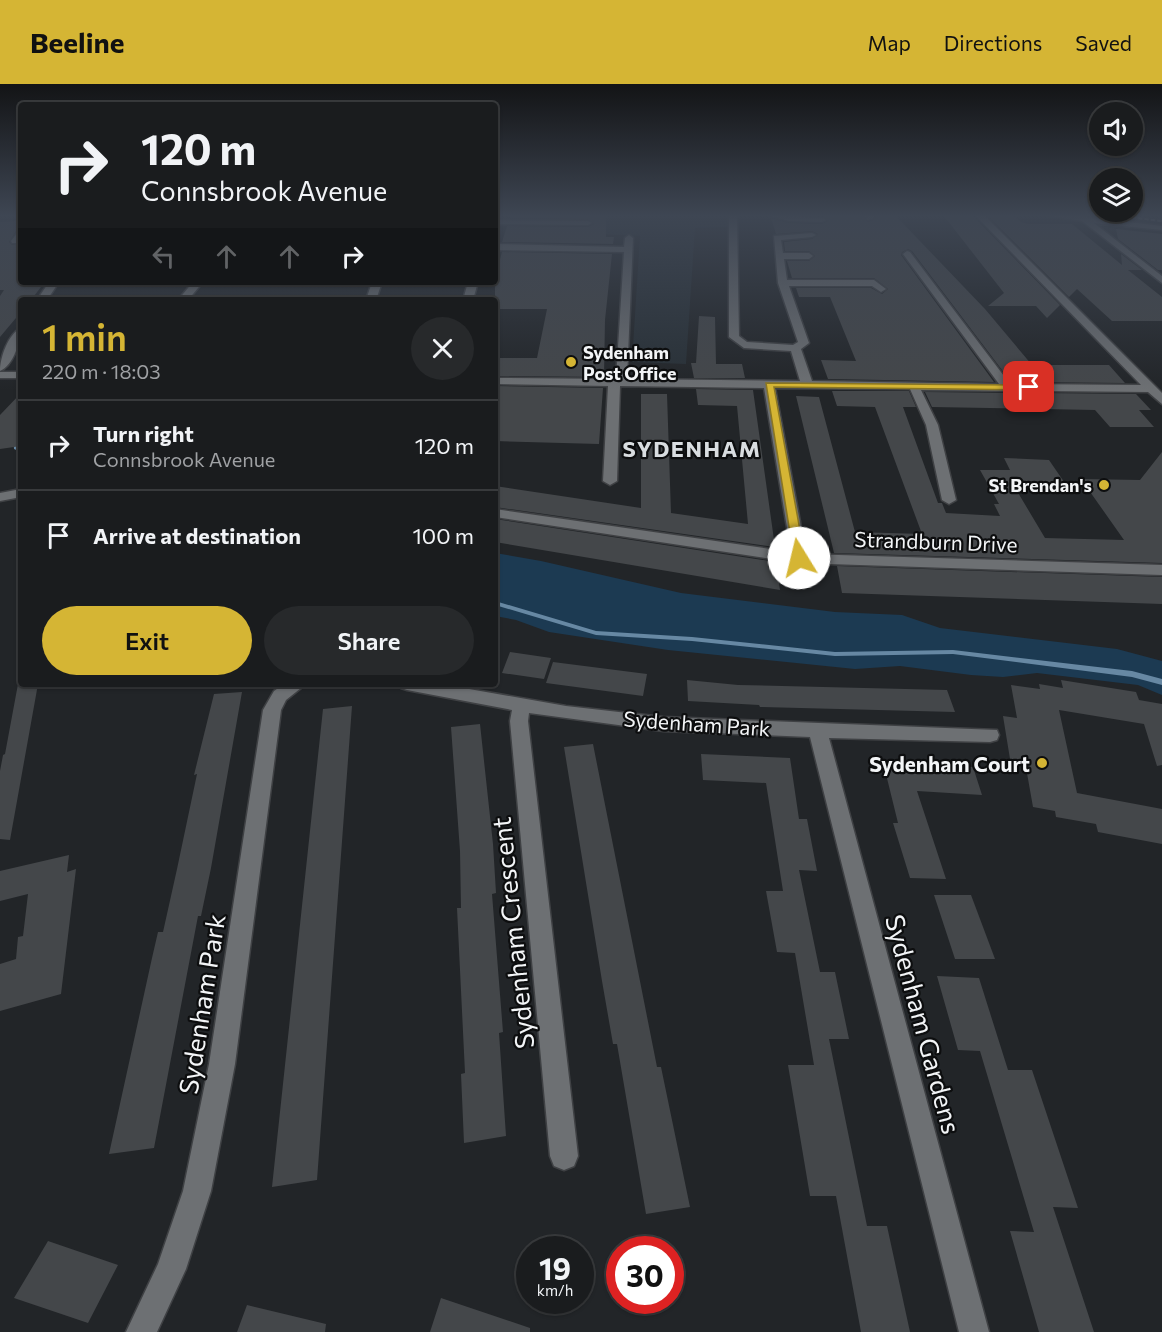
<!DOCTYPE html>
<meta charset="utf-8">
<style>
:root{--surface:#1a1c1e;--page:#27292b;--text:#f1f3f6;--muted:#9fa1a4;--line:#383a3c;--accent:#d5b534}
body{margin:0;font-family:Commissioner,sans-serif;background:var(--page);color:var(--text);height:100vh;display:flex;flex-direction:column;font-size:22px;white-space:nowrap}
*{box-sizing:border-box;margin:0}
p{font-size:20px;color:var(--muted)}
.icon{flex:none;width:33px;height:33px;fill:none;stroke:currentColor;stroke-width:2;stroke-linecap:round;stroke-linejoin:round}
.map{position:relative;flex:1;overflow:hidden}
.side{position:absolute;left:18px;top:213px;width:480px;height:390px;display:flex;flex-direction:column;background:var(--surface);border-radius:6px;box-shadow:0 2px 4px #0004,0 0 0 2px var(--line)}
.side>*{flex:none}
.banner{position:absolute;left:18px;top:18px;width:480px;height:183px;border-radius:6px;box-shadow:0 2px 4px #0004,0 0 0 2px var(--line);background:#1a1c1e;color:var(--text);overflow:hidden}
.tools{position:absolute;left:1089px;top:18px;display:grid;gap:12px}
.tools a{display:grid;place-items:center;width:54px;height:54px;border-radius:50%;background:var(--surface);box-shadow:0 2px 4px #0004,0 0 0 2px var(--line);font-size:30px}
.speed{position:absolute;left:516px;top:1152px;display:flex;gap:12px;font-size:30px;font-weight:700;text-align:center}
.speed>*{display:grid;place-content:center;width:78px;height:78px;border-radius:50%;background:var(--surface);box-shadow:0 2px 4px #0004,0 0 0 2px var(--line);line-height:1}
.speed small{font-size:15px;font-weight:400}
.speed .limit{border:9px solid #d22;background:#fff;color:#111}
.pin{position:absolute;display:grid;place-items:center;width:51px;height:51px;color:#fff;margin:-26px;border-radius:12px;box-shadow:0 3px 9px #0006}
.me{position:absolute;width:66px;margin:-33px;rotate:351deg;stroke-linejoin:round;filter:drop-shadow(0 0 4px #0008)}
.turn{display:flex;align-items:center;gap:21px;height:126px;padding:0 24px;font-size:27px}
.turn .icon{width:78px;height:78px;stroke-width:2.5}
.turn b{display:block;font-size:42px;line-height:51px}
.lanes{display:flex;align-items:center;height:57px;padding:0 24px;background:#0003;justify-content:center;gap:30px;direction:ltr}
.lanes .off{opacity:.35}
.round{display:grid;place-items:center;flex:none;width:63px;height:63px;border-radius:32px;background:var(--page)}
.headline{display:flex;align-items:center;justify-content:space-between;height:102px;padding:0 24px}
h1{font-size:36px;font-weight:600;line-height:45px;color:var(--accent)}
.button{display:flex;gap:12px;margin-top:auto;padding:12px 24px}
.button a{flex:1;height:69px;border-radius:36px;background:var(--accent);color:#111;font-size:24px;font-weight:600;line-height:69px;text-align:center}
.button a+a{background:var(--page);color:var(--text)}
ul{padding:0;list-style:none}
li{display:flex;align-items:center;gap:18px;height:90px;padding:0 24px;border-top:2px solid var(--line)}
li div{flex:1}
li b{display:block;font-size:22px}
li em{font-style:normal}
header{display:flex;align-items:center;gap:36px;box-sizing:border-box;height:84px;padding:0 30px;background:var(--accent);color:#111}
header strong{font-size:28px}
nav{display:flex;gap:33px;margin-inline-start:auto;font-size:21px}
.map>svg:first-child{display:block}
</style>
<header>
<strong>Beeline</strong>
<nav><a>Map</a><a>Directions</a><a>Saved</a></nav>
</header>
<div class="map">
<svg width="1162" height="1248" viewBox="0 0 1162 1248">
<rect width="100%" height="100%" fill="#222528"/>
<path fill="#283036" d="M597,131h131v12l-33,1 -9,136 -54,-2 8,-126 -40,-2z"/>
<path fill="#1c3a52" d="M495,469l46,8 140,32 154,19 67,3 38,13 177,21 45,12v34l-24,-10 -101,-12 -34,4 -32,-2 -71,-9 -45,3 -187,-19 -119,-18 -33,-12 -21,-4z"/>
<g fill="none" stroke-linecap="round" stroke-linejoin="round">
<path fill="#6788a3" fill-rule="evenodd" d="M16,350l3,2 2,16 -7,-3 -1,-13z
M495,517l101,30 96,6 143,15 118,-2 179,21 30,8v6l-30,-8 -179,-23 -118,2 -143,-15 -96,-6 -101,-30z"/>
</g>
<path fill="#44474a" d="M511,131h95v22h8l-1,7 -111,-2 5,-16 81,1 6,-3 -6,-5 -78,-1z
M809,131h54l5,7 8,-3 -1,-4h20l90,94 47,56h77l16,18 -114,-1 -99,-131 -4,-2 -6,3 -1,3 93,127 -166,-3 -7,-19 35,1 -26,-64h-31l-3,-9h75l11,6 6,-5 -14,-11h-82l-5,-17h22l6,-5 -6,-5h-24l-1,-9 28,-3 6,-5 -6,-3 -36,3 -5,-16 18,5 33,1 6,-3 -5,-5z
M944,132h29l87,89 -13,13 -11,-12h-48l16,-13z
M988,132h26l7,6 7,2h44l50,41 -1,-11 21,16h-14l34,27v24h-50l-35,-32 -8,8z
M21,137v9l-5,1 -7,11 3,3 9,-2v42l23,-2 -13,17h-10v12l-21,25v-41l4,-6h-4v-68z
M1116,145l46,5v36h-4l-40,-31z
M502,168l110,2 -7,66 -1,57 -109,-1v-18h42l10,-49h-52v-31z
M699,232l16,1 1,47h26l3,14h-51l-3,-15h5z
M495,302l108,2 -4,56 -104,-3z
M696,305l57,1 22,157 -280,-40v-21l146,22v-114h26l4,119 77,11 -11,-118 -39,-1z
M832,307h77l7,16h-13l35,96h4l4,10 54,3 -6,-12h5l-19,-34h30l-6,-12 45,2 22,32 -54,-1 28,47 79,2 -43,-61 59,1 22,-28v111l-328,-10 -38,-157 23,1 36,135 67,2 -47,-127 -38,-1z
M925,308l211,2 15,16h-12l15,17h-44l-15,-17 -163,-3z
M21,309v53l-21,3v-34z
M495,435l281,43 4,28 -285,-48z
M837,482l325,11v27l-320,-11z
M510,568l41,6 -7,21 -42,-6z
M553,578l94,12 -4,22 -97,-13z
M687,596l51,5 209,5 8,22 -195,-5 -1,-2 -71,-4z
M1061,596l75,12 3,8 23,4v61l-5,1 -13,-42 -85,-14 18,83 85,16v35l-64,-12 -2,-8 -40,-7 -1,-6 -22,-4 -8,-45 -15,-3 -7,-43 14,2 -6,-33 29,4 -1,-5 24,4z
M18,600h20l-28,156 -10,-1v-68l3,-16 2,-1z
M242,608l-31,176 -10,48h-3l-44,232 -45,6 43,-196 6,-26h5l14,-63 20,-95 -3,1 20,-81z
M352,622l-35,474 -45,7 51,-478z
M480,640l13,120 3,49 -4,1 11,138 -4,1 7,103 -42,7 -3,-69 4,-1 -8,-165h4l-1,-57 -9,-124z
M593,660l64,323h4l29,140 -44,7 -29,-170h-4l-11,-63 -38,-234z
M701,670l89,4 9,61h8l10,52 -18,-1 21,102h15l14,67h-20l38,187h20l23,106h-49l-25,-136h-26l-22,-131h26l-19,-112 -18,-1 -11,-61h17l-17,-108 -63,-3z
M883,678l90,5 9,28 -65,-4 29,88 -36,-1 -17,-55h5z
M69,771l-2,17 9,-3 -15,125 -61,17v-47l16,-5 2,-22 5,-1 5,-42 -28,7v-30z
M934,811h37l24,64h-40z
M937,892l42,2 29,92h24l46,138 -25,-1 41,125h-55l-29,-101 24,1 -54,-181 -22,-1z
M48,1157l70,24 -30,58 -74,-25z
M441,1214l89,30v4h-100z
M247,1221l79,19 -1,8h-88z"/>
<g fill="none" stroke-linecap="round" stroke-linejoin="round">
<g stroke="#3f4144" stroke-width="3">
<path id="street" d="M729,131h8l2,121 8,6 46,3 5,-3 -20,-59 -4,-47 38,-3 4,2 -4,2 -31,3 2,13h26l4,3 -4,3h-25l3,21h87l12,9 -5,3 -9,-6h-83l20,57 -8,6 11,32 187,3 -96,-130 4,-3 3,1 100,132 131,1 -166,-170h9l178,178v11l-14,-12 -227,-2 17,35 18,75 -7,4 -7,-4 -16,-75 -16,-36 -135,-1 31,166 356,11v10l-363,-12 -304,-46v-8l296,43 -27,-164 -144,-2 -3,95 -7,4 -7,-4 5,-95 -113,-2v-6l121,1 8,-127 -129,-2v-6l129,3 1,-9 4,-3 4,3 -6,141 173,2 -9,-30 -47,-3 -15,-11z
M768,131l54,3 4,2 -4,2 -33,-1z
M865,131h8l1,3 -7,2z
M1044,131h25l93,11v4l-68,-7 68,53v7l-80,-62z
M495,136l93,1 4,2 -4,2 -93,-1z
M18,148h3v7l-3,4h-6l-1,-2z
M49,198h10l-12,18h-10z
M193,198h10l-15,18h-10z
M372,198h10l-6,18h-10z
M468,198h10l-5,18h-10z
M21,244c0,13 -8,38 -21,43 0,-13 8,-37 21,-43z
M0,288h21v6h-21z
M21,405v8l-21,4v-8z
M284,600h22l-20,16 -5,10 -46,354 -24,127 -25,78 -29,63h-31l32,-68 25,-73 26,-127 54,-354 11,-19z
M398,600h43l125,22 97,11 334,13 2,5 -2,5 -7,2 -161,-4 160,594h-30l-149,-595 -147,-6 -134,-18 -1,8 50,435 -4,10 -10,4 -10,-4 -4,-10 -40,-435 2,-11 -105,-20 -6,-2z"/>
</g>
<use href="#street" fill="#6d7073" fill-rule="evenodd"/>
<path stroke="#9fa1a4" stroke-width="2" stroke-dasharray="4.5 2" stroke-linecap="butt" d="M1112,131l50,6"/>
</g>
<linearGradient id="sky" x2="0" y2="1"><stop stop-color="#131416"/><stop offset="0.43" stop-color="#3e4653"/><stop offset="1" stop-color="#3e4653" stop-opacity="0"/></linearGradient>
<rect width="1162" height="306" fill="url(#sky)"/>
<path fill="#d5b534" stroke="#8a7622" stroke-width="1.5" d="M766,299l263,2 4,2 -4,3 -255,-3 31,171 -6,3 -5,-3z"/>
<g fill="#d5b534" stroke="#0d0e0f" stroke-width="2">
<circle cx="571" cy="278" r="6"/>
<circle cx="1104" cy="401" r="6"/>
<circle cx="1042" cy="679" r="6"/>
</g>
<g text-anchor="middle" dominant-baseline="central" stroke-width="4.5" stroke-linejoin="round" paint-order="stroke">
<g font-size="18" font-weight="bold" fill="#f3f5f7" stroke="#0d0e0f" text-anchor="start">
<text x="583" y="268">Sydenham<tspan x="583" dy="21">Post Office</tspan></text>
<text x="1092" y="401" text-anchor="end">St Brendan's</text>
</g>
<g font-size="21" fill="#f3f5f7" stroke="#0d0e0f">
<text transform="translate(936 457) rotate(2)">Strandburn Drive</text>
<text transform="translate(697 639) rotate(4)">Sydenham Park</text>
</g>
<g font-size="21" font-weight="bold" fill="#f3f5f7" stroke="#0d0e0f" text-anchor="end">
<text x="1030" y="679">Sydenham Court</text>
</g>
<g font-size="22" font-weight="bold" letter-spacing="1.5" fill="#d9dde0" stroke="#0d0e0f">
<text x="692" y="364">SYDENHAM</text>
</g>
<g font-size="26" fill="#f3f5f7" stroke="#0d0e0f">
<text transform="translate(512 849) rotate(-96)">Sydenham Crescent</text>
<text transform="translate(201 920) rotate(-81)">Sydenham Park</text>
<text transform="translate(924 940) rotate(75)">Sydenham Gardens</text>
</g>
</g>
</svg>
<div class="tools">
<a><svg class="icon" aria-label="sound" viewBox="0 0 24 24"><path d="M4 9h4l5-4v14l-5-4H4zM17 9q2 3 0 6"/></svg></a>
<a><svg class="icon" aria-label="layers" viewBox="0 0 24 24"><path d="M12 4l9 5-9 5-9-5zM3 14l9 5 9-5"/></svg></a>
</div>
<div class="speed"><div>19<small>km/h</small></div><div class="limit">30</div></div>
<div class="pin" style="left:1029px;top:303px;background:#d93025"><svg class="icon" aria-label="arrive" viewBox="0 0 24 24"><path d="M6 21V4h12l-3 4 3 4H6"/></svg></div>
<svg class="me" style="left:799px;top:474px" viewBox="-20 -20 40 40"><circle r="19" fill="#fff"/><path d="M0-13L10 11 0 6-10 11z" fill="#d5b534"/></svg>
<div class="banner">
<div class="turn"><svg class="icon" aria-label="right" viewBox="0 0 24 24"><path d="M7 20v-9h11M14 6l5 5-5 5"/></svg><div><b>120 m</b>Connsbrook Avenue</div></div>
<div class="lanes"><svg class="icon off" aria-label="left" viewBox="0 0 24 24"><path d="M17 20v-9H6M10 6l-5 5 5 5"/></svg><svg class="icon off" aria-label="ahead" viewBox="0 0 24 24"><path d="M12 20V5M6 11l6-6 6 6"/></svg><svg class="icon off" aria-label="ahead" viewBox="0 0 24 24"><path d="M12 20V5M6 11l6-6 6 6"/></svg><svg class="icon" aria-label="right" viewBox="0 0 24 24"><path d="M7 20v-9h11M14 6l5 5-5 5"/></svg></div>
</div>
<section class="side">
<div class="headline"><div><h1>1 min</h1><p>220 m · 18:03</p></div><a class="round"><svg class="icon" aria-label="close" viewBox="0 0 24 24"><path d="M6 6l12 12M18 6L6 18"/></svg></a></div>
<ul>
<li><svg class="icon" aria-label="right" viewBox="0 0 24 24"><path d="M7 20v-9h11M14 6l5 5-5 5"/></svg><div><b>Turn right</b><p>Connsbrook Avenue</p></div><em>120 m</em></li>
<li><svg class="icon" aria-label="arrive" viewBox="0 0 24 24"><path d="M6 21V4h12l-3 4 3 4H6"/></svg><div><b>Arrive at destination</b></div><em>100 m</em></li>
</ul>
<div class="button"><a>Exit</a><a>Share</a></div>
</section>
</div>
